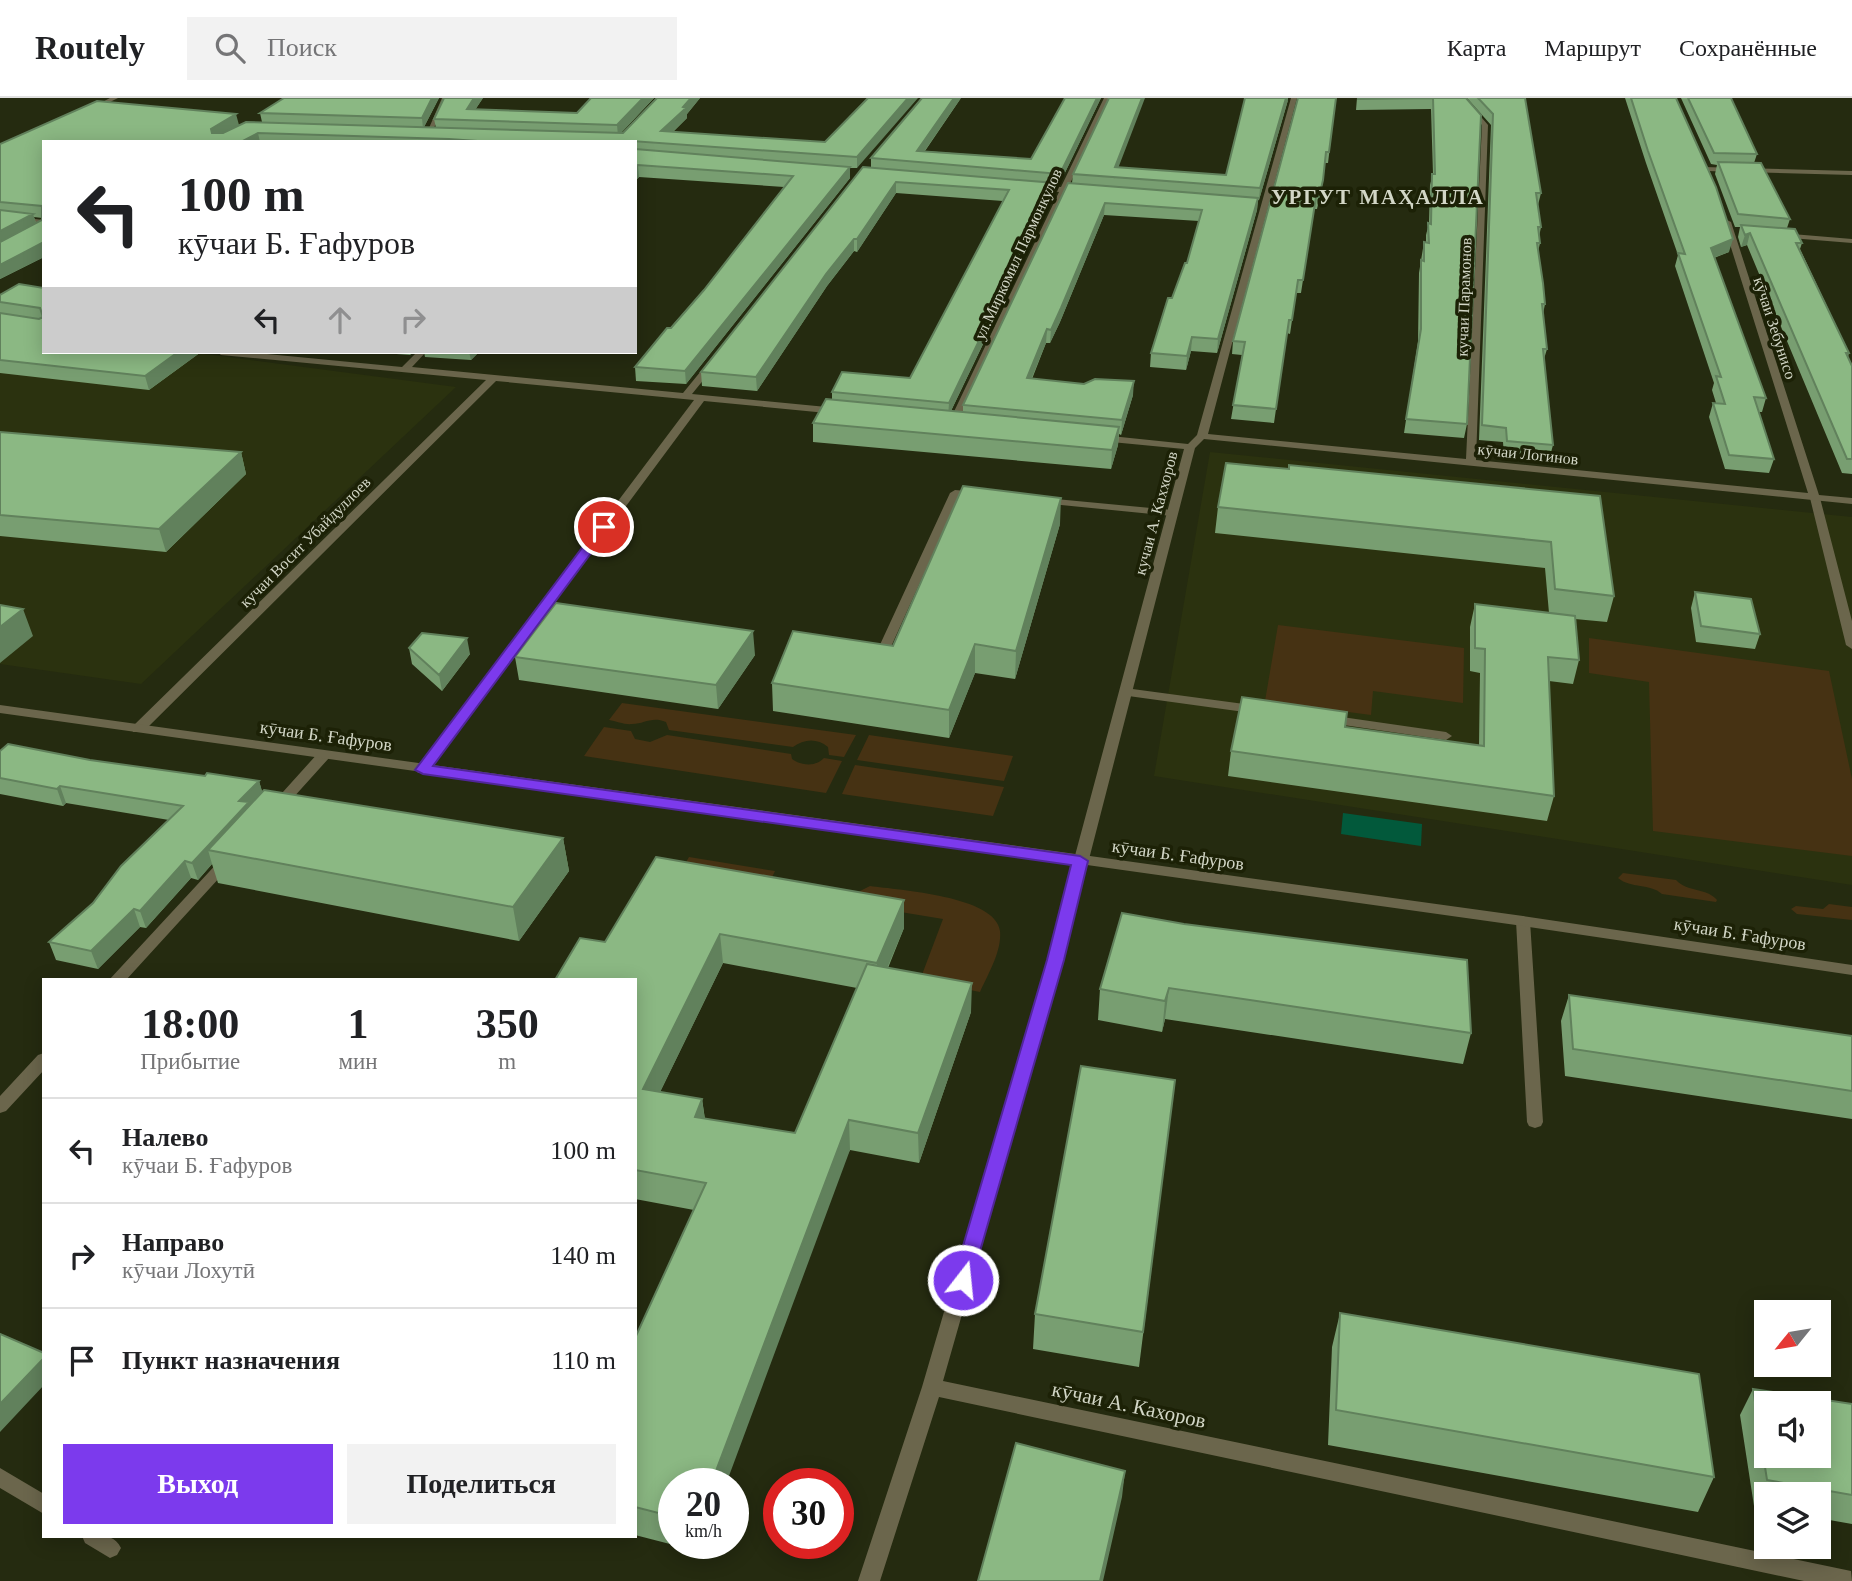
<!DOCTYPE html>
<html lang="ru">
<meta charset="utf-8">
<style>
:root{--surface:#fff;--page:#f2f2f2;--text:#202124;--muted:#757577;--line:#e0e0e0;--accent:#7c3aed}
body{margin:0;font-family:Georgia,serif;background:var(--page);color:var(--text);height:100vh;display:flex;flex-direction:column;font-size:26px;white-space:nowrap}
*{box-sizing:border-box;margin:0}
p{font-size:23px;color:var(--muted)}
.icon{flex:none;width:38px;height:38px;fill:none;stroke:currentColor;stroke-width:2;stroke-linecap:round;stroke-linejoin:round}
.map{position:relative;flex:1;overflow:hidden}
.side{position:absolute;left:42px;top:880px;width:595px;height:560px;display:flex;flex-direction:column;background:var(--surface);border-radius:0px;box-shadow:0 4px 18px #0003}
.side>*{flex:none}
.top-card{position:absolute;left:42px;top:42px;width:595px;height:214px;border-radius:0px;box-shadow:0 4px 18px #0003;background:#fff;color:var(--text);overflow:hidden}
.needle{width:46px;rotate:240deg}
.tools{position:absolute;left:1754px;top:1202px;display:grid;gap:14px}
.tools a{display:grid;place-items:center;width:77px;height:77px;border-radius:0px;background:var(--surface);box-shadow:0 4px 18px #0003;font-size:35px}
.speed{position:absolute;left:658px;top:1370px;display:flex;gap:14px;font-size:35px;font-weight:700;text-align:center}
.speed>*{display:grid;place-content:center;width:91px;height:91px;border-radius:50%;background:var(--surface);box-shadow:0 4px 18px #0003;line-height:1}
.speed small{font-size:18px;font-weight:400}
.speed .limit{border:10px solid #d22;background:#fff;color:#111}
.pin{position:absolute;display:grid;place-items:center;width:60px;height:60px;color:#fff;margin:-30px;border:4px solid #fff;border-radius:50%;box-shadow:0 2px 7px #0007}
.me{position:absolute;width:77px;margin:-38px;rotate:16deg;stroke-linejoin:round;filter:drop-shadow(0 0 5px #0008)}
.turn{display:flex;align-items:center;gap:24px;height:147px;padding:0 21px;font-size:32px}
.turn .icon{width:91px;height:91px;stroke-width:2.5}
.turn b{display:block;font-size:49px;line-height:60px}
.lanes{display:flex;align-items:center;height:66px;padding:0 21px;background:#0003;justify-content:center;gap:35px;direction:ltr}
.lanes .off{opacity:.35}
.eta{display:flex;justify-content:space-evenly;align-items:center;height:119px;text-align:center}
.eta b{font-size:42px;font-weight:800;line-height:49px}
.button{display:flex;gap:14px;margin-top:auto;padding:14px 21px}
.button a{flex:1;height:80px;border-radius:0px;background:var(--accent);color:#fff;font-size:28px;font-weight:800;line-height:80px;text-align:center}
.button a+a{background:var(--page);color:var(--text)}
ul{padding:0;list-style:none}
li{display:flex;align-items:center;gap:21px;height:105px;padding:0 21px;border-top:2px solid var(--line)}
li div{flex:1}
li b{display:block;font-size:26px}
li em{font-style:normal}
header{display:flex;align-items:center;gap:42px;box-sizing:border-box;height:98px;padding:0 35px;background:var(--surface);border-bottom:2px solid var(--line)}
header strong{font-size:33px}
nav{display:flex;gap:38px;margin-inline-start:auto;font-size:24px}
.search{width:490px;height:63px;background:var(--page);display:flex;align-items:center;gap:18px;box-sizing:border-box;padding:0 24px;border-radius:0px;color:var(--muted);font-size:26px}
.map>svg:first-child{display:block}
</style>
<header>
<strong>Routely</strong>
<div class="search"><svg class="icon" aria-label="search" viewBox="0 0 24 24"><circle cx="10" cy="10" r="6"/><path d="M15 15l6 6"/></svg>Поиск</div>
<nav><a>Карта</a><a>Маршрут</a><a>Сохранённые</a></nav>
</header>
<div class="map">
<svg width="1852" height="1483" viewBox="0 0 1852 1483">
<rect width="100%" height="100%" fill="#252b10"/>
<path fill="#2b320f" d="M0,229l44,25h145l267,35 -315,297 -141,-20z
M1210,354l642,65v368l-698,-109z"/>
<path fill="#463213" d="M1278,527l186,23 -1,55 -90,-12 -2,24 -106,-14z
M1589,540l240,33 23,108v77l-199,-25 -4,-149 -60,-9z
M622,605l234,32 -12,22 -15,-2 -1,-8c-11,-9 -24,-8 -35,0l-124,-17 -3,-8c-15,-6 -21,2 -34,2 -7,1 -16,-3 -23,-4z
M604,629l27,4 4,8 15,3 17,-7 124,19 1,5c10,7 23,8 32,-1l18,3 -16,32 -242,-37z
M869,637l144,21 -9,25 -147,-21z
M855,667l149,22 -11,29 -151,-22z
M689,759l86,14 -10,21 -88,-14z
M1623,775l53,7c12,13 30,7 41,20l-1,2 -54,-8c-12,-11 -31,-5 -44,-16z
M870,788c29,4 126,10 130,45 2,20 -12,43 -20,61l-60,-12 23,-61 -91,-15 4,-11z
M1829,806l23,3v13l-55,-6 -6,-5 5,-3 27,3z"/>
<path fill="#02593b" d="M1343,715l79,11 -1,22 -80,-12z"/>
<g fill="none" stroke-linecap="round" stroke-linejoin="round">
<path fill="#6b664c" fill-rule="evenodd" d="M955,392l24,2 5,3 -5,3 -20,-2 -69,153 -2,3h-8l-2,-3 72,-156z
M1815,397l5,3 32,123v28l-6,-4 -36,-147z
M1045,400l127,12 5,3 -5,3 -131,-13 -1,-2z
M1125,590l134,18 6,4 -6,4 -138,-19 -2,-3 2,-3z
M1328,617l118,17 6,4 -6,4 -123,-18 -1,-3z
M1523,818l7,5 13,201 -2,4 -6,2 -6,-2 -2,-4 -11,-201z"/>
<path fill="#6b664c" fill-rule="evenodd" d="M110,0h8l-26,13 -5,-1z
M442,0h6l-17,36 -5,1z
M1104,0h6l-42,90 20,3 -4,2 -18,-1 -107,230 -8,2 -2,-2 110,-230 -25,-4 4,-2 23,1z
M1291,0h6l-89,336 258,25 16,-334 -24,-27h7l23,27 -12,335 332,33 -85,-271 4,-2 4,2 88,273 33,3v6l-648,-65 -9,9 -132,512 -120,421 908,190 1,10h-48l-865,-184 -59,184h-22l64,-194 125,-427 137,-511 -83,-8 -5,-3 5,-3 87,9 9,-9z
M1703,69l149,4v4l-146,-4h-3z
M0,117l44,5v4l-44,-5z
M1780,135l72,6v4l-75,-6 -1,-2z
M217,254h30l155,15 15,-15h9l-14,15 271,26 27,-33 3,-1 5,3 -26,32 145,14 5,3 -5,3 -133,-13 -276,372h-10l-2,-3 2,-3 276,-367 -198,-19 -353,351h-10l-1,-3 1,-3 353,-346 -265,-25z
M324,653l5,1 2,3 -2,3 -46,51h-10l-2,-3 2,-3 46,-51z
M226,760l5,1 2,3 -2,3 -105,115h-17l112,-121z
M44,955v17l-38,41 -6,2v-17l38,-41z
M0,1370l44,26v20l-44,-26z
M82,1438c15,0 31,-4 39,12l-4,7 -7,3 -25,-15z"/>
<path fill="#6b664c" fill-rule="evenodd" d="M0,607l1523,211 329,49v10l-329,-49 -1523,-213z"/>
</g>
<path fill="#789e71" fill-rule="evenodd" d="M284,0h155l-15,29 12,1 -2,-9 49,-21 -8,12 102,3 14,-15h63l-33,35h2l34,-35h43l-13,16v4l-14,14 152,10 43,-44 -11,70h-7v10l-164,206 -50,-3 -1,-14 69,-77 80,-103 -145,-10 -4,4v-39h-591v115l-44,22v-135l239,-19 23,-3 -2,-9zM34,119l8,1v2l-6,3z
M961,0l-36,53 106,8 34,-61h36l-42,87h-4v9l-104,217 12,1v-7l109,-222 1,-9 45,-7 108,8 62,-75 -29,100h-1l-1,10 -40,143 -26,-2 -5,19 -36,-3 1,-14 36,-90 12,-42 -95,-6 -44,107 -10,21h-4l-14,36 101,16 -12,40 -2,-1 -1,11 -7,24 -298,-27v-19l19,-24v-7l78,-14 93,-177 -107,-8 -39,59 -3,-1 -27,35 -70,105 -55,-5 -1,-14 170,-204v-10z
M1336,0l-8,65h-3l-4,29 -4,17h-3l-13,84h-5l-6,41 -3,-1 -13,90 -43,-4 11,-64 -10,-1 1,-13z
M1357,0h109l1,326 -3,14 -60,-5 14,-91 1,-69 5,-31 2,1v-8l3,-12 1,-38 3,-11 -2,-65 -75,1z
M1467,0h58l16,95 -3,12 3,22 -2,10 1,6 -2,9 7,52 -2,10 4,35 -3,10 9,86 -4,15 -45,-4 -1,-14 -24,-2 12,-315z
M1625,0h51l53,154 -15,6 52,140 -4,14h-3l15,47 -5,14 -44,-4 -16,-52 4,-14h3l-4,-13 2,-7 -39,-117 3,-11 -32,-92z
M1681,0h50l26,56 -3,9 36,56 -3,9 15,15 -2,6 49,104 -1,4 4,9v108l-10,-1 -95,-228 -6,2 -3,-10 2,-10h-5l-20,-53 2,-9 -6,-1z
M0,197l201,57 -52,38 -149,-17z
M369,254h45l-4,3z
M424,254h55l-8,8 -46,-3z
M0,334l241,20 5,22 -80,78 -166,-16z
M1600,398l14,100 -7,26 -32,-3 4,41 -6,24 -24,-3 5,115 -7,25 -319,-45 3,-25 114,-24 134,18 1,-72 -10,-2v-44l5,-23 74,9 -4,-45 -330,-35 3,-26z
M1060,426l-45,155 -40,-6 -26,65 -176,-27 -1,-28 121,-37z
M1695,494l65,42 -5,15 -59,-7 -5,-34z
M409,550l61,6 -28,37 -30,-27z
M755,557l-37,54 -199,-29 -4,-23z
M0,653l90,9 115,16 54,5 3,11 301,46 6,33 -50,70 -301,-58 -6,-19 -14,16 -7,-2 -45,50 -6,-1 -42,42 -42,-9 -7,-18 44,-39 76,-83 -103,-17 -3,3 -63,-12z
M904,802v28l-16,40 83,44 -52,151 -69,-13 -176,334v60h30l-3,8 -66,-17v-197l59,-128 -59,-11v-219l-30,-38zM723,865l134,25 -62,145 -90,-14 -3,-20 -42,-7z
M1184,826l287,109 -8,31 -298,-45 -3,13 -64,-12 2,-31z
M1569,897l283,41v83l-287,-43 -4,-55z
M1175,982l-36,287 -106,-18 2,-35z
M1340,1215l374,164 -16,35 -370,-67 4,-98z
M1753,1291l99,15v120l-34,-6v-24h-52v15l-12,-3 -14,-91z"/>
<path fill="#61815c" d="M432,0h7l-16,31 -1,-11z
M474,0h9l-15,22 -1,-11z
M643,0h11l-36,38 -1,-11z
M691,0h9l-13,16v4l-25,24 -1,-11z
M908,0h10l-61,70v-11z
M954,0h7l-44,64v-11z
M1097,0h4l-42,87 1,-11z
M1142,0h3l-31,81 1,-12z
M1286,0h2v2l-29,100 1,-12z
M236,16l3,11 -25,15 -3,-11z
M258,35l2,9h-19z
M638,67l1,12 -4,4v-13z
M850,69v11l-164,206 -1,-13z
M896,84v11l-39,59v-13z
M1055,85v11l-107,223 1,-14z
M1258,100l-1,12 -40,143 1,-14z
M1105,105l-1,12 -44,107 -10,21 1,-13z
M33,116l4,12 -37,19v-14z
M1750,135l-3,12 -6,2 4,-12z
M854,141v12l-27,35 -70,105 -1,-14 70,-103z
M1733,141l-4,13 -22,8 4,-12z
M44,144v15l-44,22v-14z
M1047,231l-1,14 -20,49 1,-14z
M1192,239l-1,14 -5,19 1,-14z
M178,254h23l-52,38 -4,-14z
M469,254h10l-8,8z
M1134,283l-1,14 -12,40 1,-15z
M1119,329l-1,18 -7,24 1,-19z
M241,354l5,22 -80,78 -7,-23z
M1061,400l-1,26 -45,155 1,-28z
M23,511l10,27 -33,27v-36z
M753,533l2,24 -37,54 -2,-24z
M467,540l3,16 -28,37 -3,-16z
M975,546v29l-26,65v-28z
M259,683l5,16 -56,53 4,14 -14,16 -6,-17 47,-62z
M60,688l6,17 -3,3 -6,-17z
M563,740l6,33 -50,70 -6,-34z
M185,763l6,17 -45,50 -6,-17z
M904,802v28l-27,64v-29z
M134,811l6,18 -42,42 -7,-18z
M720,836l3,29 -76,156 -4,-30z
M972,885l-1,29 -52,151 -1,-30z
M1169,890l-4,31 -3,13 3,-31z
M702,1001l4,29 -11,-11z
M849,1022l1,30 -124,334h-15z
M44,1260v27l-44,47v-28z
M1125,1373l-3,26 -19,84h-3z
M699,1446h5l-3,8z"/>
<path fill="#8bb883" stroke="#61815c" stroke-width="2" fill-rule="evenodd" d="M284,0h148l-10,20 -162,-5z
M444,0h30l-7,11 110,4 14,-15h52l-26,27 -183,-6z
M657,0h34l-8,9 3,1 -25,23 164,11 43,-44h40l-51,59 -225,-16v1h-140l-43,-3 -191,-6 -17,9h-197v100l-44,23v-23l42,-22v-14l-42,-4v-58l97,-43 139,13 -25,15 1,4h11l23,-11 377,11z
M922,0h32l-37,53 114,8 34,-61h32l-37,76 -189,-16z
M1109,0h33l-27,69 111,8 19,-77h41l-26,90 -187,-14z
M1298,0h38l-7,54h-3l-3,28 -4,17h-3l-13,83h-5l-6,40h-3l-13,89 -43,-4 12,-63 -12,-1z
M1358,0h108l15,17 -14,309 -61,-5 15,-90v-69l3,1v-19l5,1 -1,-20 3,1 1,-50h3l-2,-76 -75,1z
M1478,0h47l16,95h-5l5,34h-3l2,16h-3l6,40 2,21h-3l5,45h-4l10,96 -46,-4 -1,-13 -24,-3 11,-311z
M1631,0h45l40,89 17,52 -22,9 55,150 -12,-1 20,62 -45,-4 -16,-52 12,1 -9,-28 5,1 -43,-124 7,1 -37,-103z
M1688,0h43l26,56 -43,-1z
M635,51l215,18 -165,204 -50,-4 32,-39h4l33,-38 89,-114 -155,-11 -3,3z
M1718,64l43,1 29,56 -52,-5z
M863,69l192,16 -106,220 -117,-11 10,-20 68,6 99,-188 -113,-8 -39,57h-3l-28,35 -70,103 -55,-5z
M1068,85l190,15 -40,141 -26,-2 -5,19 -36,-3 17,-55h4l13,-35h2l15,-53 -97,-7 -44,105 -10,22 -4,-1 -20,49 57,6 11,-5 39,2 -12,39 -159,-15z
M0,112l33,4 -33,17z
M1741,127l54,4 7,14h-6l53,110h-3l6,13v93h-5l-97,-226 -5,2z
M19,186l25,4v64h134l-33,24 -145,-16v-47l39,6 4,-2 -3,-9 -40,-6v-7z
M826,301l293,28 -7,23 -299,-27z
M0,334l241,20 -82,77 -159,-14z
M1226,365l63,6v-4l311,31 14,100 -59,-7 -4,-47 -333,-35z
M963,388l98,12 -45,153 -41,-7 -26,66 -177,-27 21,-52 100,15z
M1695,494l56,7 9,35 -59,-8z
M556,505l197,28 -37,54 -201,-28z
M1475,506l100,12 4,44 -31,-3 6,139 -323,-45 11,-54 105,15 -2,15 139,19 1,-97 -10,-1z
M0,507l23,4 -23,18z
M422,535l45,5 -28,37 -30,-27z
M8,646l82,16 115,16 2,-3 52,8 -20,20 10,1 -57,61 -7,-2 -45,50 -6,-2 -43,42 -42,-9 44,-39 28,-37 62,-60 -123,-20 -3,3 -57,-11v-27z
M264,692l299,48 -50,69 -305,-57z
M656,759l248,43 -27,63 -157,-29 -77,155 59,10 -7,18 100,16 72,-169 105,19 -54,150 -69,-13 -138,364h-37v33l-39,-10v-169l71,-155 -71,-13v-190h-80l25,-42 25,4z
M1122,815l62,11 283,36 4,73 -302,-45 -4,13 -65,-12z
M1569,897l283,41v55l-279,-42z
M1081,968l94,14 -32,252 -108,-18z
M1340,1215l359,61 15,103 -378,-67z
M0,1236l44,19v5l-44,46z
M1753,1291l99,15v91l-85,-15zM1766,1306h52v52h-52z
M1016,1345l109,28 -25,110h-122z"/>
<path fill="#7c3aed" stroke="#51269a" stroke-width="2" d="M604,425l5,1v5l-176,237 647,90 8,5 -24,99 -94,326 -7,2 -7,-2 -3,-6 94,-320 24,-95 -648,-91 -8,-4 185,-246z"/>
<g text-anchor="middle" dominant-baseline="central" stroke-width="7" stroke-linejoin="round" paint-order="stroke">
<g font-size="16" fill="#d2d6c6" stroke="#1c2106">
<text transform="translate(1018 156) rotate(-65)">ул.Миркомил Пармонкулов</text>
<text transform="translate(1464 199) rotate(-88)">кучаи Парамонов</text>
<text transform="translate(1775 230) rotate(72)">кӯчаи Зебунисо</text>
<text transform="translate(1528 356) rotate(6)">кӯчаи Логинов</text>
<text transform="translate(1156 415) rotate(-75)">кучаи А. Каххоров</text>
<text transform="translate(305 444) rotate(-45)">кучаи Восит Убайдуллоев</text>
</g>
<g font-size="18" fill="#d2d6c6" stroke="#1c2106">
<text transform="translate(326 638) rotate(8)">кӯчаи Б. Ғафуров</text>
<text transform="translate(1178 757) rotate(8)">кӯчаи Б. Ғафуров</text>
<text transform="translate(1740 836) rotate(9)">кӯчаи Б. Ғафуров</text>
</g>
<g font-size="21" font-weight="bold" letter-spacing="2" fill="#d2d6c6" stroke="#1c2106">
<text x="1378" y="99">УРГУТ МАҲАЛЛА</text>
</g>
<g font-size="21" fill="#d2d6c6" stroke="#1c2106">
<text transform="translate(1129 1307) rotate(12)">кӯчаи А. Кахоров</text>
</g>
</g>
</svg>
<div class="tools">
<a><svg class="needle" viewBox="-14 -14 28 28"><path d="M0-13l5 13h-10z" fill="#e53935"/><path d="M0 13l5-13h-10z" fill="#757577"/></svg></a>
<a><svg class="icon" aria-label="sound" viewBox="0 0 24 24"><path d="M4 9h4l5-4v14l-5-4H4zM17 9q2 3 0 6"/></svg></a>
<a><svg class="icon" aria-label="layers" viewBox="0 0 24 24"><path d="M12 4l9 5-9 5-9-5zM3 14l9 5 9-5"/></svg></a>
</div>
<div class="speed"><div>20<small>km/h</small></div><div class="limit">30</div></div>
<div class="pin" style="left:604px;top:429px;background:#d93025"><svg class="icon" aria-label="arrive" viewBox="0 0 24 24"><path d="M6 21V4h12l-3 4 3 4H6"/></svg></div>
<svg class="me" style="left:963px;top:1182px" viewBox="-20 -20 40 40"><circle r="17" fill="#7c3aed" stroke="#fff" stroke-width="3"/><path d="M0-11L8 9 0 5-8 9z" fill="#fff"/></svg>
<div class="top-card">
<div class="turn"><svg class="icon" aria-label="left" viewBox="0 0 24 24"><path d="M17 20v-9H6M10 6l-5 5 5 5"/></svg><div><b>100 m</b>кӯчаи Б. Ғафуров</div></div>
<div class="lanes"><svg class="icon" aria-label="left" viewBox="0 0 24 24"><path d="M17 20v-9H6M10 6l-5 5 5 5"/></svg><svg class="icon off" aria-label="ahead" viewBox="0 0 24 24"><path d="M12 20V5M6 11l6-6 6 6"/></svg><svg class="icon off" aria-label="right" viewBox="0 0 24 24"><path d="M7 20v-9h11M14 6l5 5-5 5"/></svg></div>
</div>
<section class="side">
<div class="eta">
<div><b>18:00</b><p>Прибытие</p></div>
<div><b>1</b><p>мин</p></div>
<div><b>350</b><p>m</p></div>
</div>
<ul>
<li><svg class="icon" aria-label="left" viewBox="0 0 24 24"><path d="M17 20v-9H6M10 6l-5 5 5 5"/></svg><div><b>Налево</b><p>кӯчаи Б. Ғафуров</p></div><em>100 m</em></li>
<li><svg class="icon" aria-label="right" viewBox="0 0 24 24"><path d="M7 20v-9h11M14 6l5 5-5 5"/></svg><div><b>Направо</b><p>кӯчаи Лохутӣ</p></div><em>140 m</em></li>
<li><svg class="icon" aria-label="arrive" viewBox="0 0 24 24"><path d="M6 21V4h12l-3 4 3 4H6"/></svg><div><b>Пункт назначения</b></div><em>110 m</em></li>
</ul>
<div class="button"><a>Выход</a><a>Поделиться</a></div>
</section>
</div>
